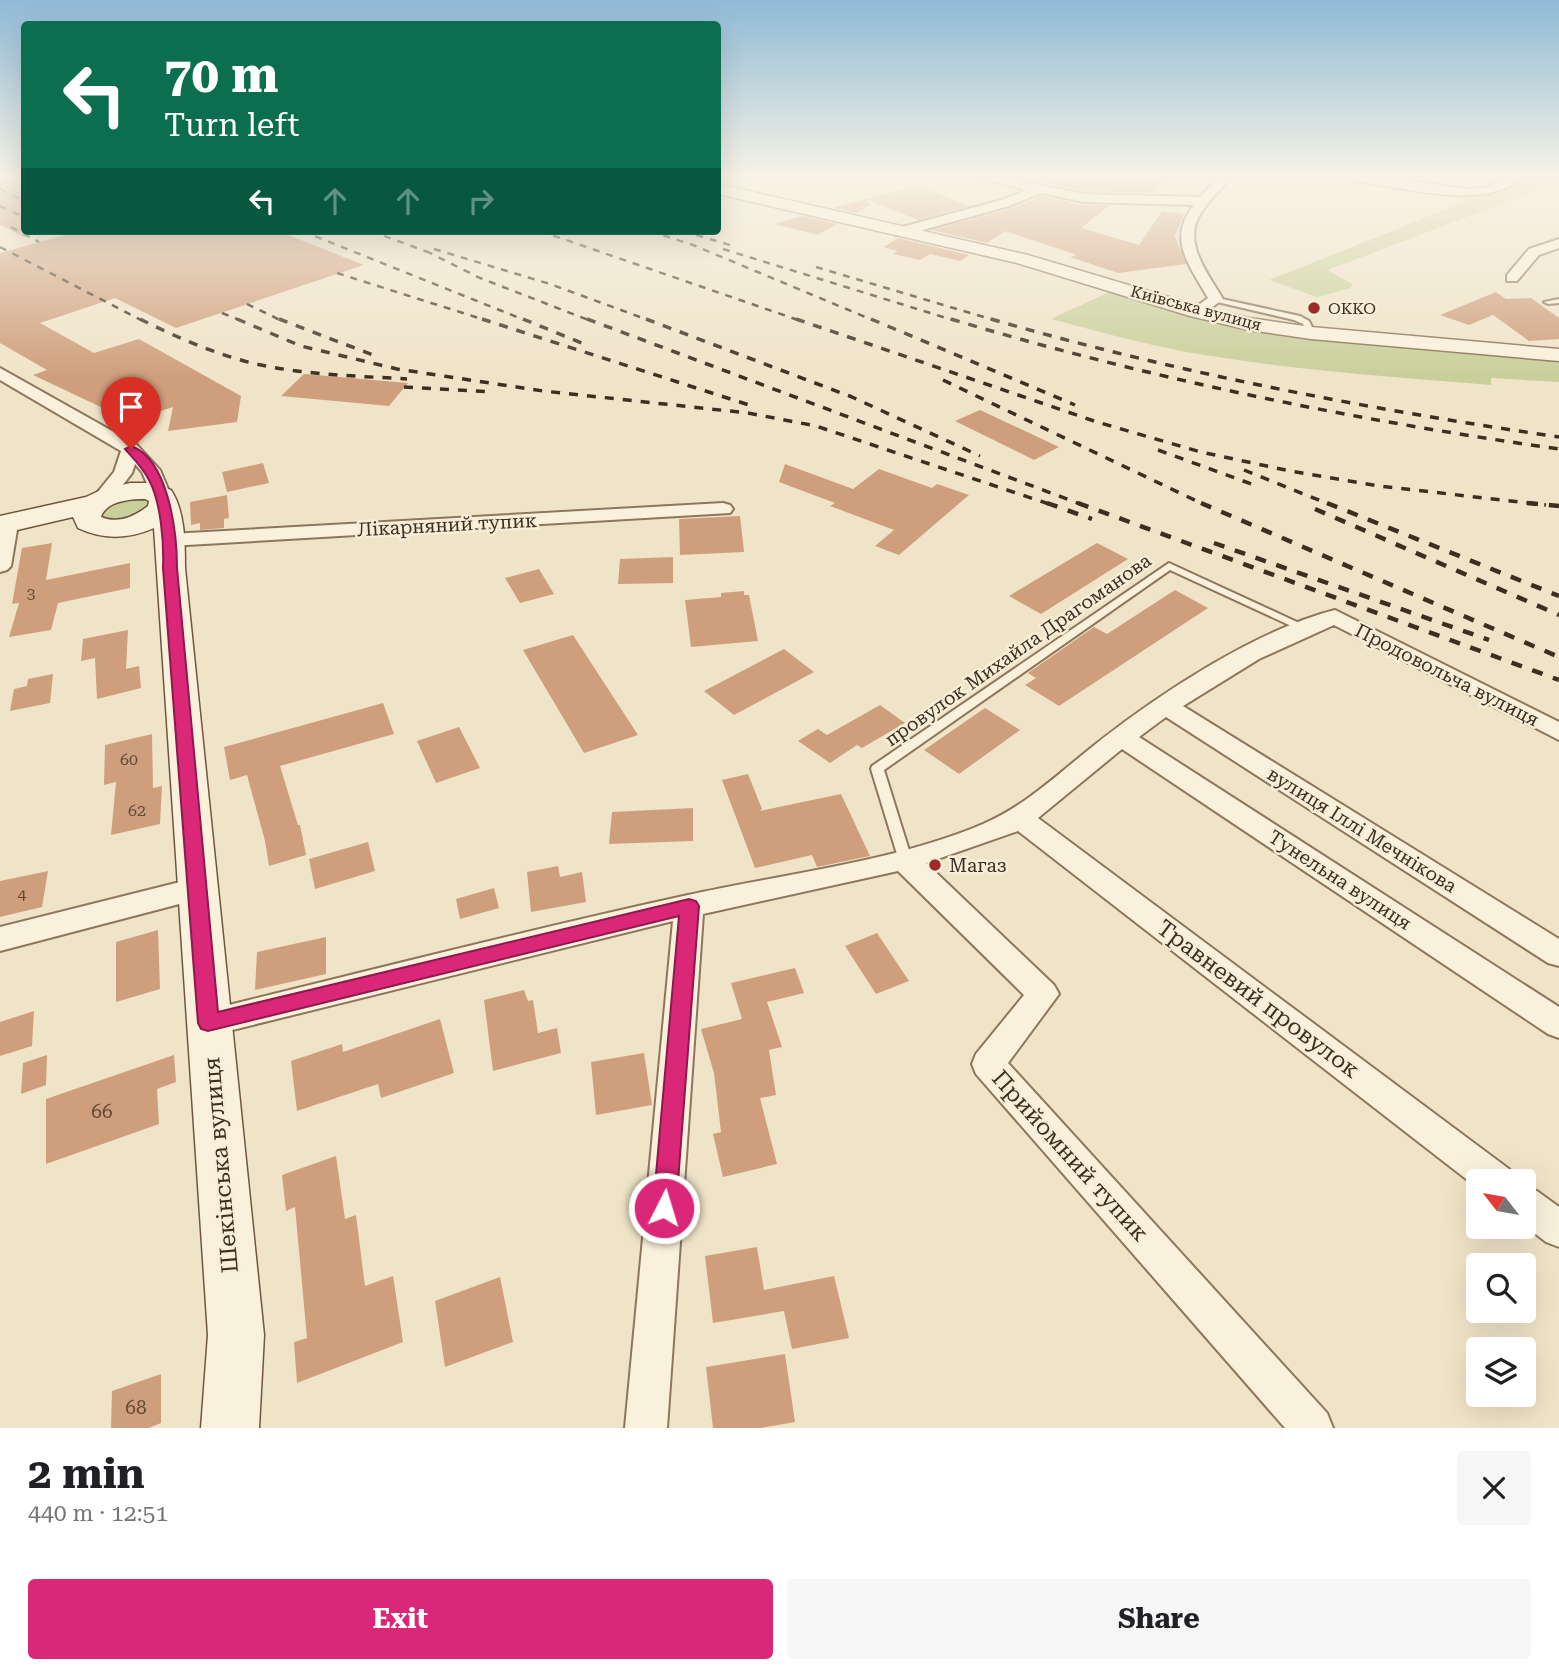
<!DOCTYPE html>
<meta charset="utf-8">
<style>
:root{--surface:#fff;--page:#f6f6f6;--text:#202124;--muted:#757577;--accent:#db2777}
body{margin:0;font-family:"Roboto Serif",serif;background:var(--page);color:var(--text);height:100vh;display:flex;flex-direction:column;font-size:26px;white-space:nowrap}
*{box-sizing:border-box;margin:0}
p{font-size:23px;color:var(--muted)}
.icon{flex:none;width:38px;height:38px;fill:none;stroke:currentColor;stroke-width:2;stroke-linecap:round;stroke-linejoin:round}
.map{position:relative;height:1428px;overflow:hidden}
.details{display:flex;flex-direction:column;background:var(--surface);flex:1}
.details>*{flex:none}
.banner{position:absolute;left:21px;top:21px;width:700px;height:214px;border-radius:7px;box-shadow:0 7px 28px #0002;background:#0b6e4f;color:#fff;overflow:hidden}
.needle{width:46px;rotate:301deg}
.buttons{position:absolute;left:1466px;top:1169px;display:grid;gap:14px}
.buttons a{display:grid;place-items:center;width:70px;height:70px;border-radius:7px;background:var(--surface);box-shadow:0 7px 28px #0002;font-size:35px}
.pin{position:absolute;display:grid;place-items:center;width:60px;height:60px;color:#fff;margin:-72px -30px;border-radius:50% 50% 50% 0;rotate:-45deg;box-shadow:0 0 7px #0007}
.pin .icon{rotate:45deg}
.me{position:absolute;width:77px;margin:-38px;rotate:5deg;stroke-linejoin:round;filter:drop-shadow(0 0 5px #0008)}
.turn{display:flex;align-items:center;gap:24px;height:147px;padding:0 28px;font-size:32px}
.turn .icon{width:91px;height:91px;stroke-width:2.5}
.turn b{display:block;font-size:49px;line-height:60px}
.lanes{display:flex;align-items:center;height:66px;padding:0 28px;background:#0003;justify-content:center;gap:35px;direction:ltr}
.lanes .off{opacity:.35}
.round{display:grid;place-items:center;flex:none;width:74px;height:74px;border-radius:7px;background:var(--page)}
.headline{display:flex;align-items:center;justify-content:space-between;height:119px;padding:0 28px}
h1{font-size:42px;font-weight:700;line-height:52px}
.primary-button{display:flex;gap:14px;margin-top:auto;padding:14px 28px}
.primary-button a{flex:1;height:80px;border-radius:7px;background:var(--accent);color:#fff;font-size:28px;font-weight:700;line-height:80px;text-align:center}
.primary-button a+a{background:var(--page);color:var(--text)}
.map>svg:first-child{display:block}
</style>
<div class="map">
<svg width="1559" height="1428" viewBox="0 0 1559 1428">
<rect width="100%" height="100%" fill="#f0e4c8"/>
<path fill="#c9cf9b" d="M1517,177h42v5l-231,88 24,14 -1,4 -34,9 -48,-17 228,-91z
M1118,288l103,30 338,37v27l-68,-4v7c-93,-8 -187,-14 -280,-29 -54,-8 -107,-23 -160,-37z
M147,498l5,8 -24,15h-25l-5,-9 11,-10z"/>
<path fill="#cf9f7d" d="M0,177h9l15,7v53l-24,-12z
M1020,177h150l-18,16 -68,-2z
M917,185l52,21 -51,14 -50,-20 2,5 -13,8 -24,-5z
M1041,196l42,9h27l-29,23 58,17 23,-34 22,3 -9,22 11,28 -68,9 -48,-16 7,-2 -72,-24 -18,12 -55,-13 78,-21z
M803,216l34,8 -19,11 -44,-11z
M79,231h199l86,34 -188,63 -61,-30 -75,25 54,30 45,-14 102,57 -4,26 -69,9 5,-24 -52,17 -16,-15 -72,-34 14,-5 -47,-27v-90z
M898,238l71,17 -9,6 -30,-7 -10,6 -27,-6 5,-3 -15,-4z
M1496,292l10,7 25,-1 28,20v21l-30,2 -36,-26 -24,10 -29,-10z
M304,374l104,9 -19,23 -108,-10z
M980,410l79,37 -25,13 -79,-39z
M263,463l6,20 -42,9 -5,-20z
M785,464l68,25 26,-20 53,19 5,-4 32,11 -70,60 -24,-9 19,-16 -64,-24 5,-3 -56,-21z
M227,495l2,23 -5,1v9l-24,2v-7l-9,2 -1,-23z
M740,516l4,36 -64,3 -1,-36z
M52,543l-6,37 84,-17v25l-72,15 -7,27 -42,7 10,-34 -7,1 10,-56z
M1097,543l31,16 -87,55 -32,-18z
M673,557v26l-55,1 2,-25z
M539,569l15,25 -34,9 -15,-25z
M1175,590l33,18 -149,98 -34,-21 11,-7 -8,-5 66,-46 13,7z
M744,591v4h5l9,46 -67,6 -6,-47 36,-3v-4z
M128,630l-2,39 13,-3 2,22 -44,11 -2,-41 -14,3 2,-22z
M573,635l65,100 -54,18 -61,-103z
M784,649l30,23 -80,43 -30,-24z
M53,674l-3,29 -40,8 4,-22 13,-3 1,-7z
M383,703l11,31 -114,32 18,59h2l6,30 -37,11 -4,-25 -18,-66 -17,5 -6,-33z
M880,705l25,18 -43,25 -5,-3 -27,18 -32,-22 20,-12 9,6z
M985,708l35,22 -61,44 -35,-24z
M459,727l21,41 -44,15 -19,-42z
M152,734l1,54 9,-2 -2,38 -49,11 5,-53 -12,3 1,-40z
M748,774l14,35 -2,2 81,-17 29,62 -53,11 -5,-12 -57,13 -33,-88z
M693,808v33l-84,3 3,-32z
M368,842l7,29 -60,18 -6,-30z
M558,866l2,11 22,-5 4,30 -55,10 -4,-40z
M48,871l-6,36 -42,10v-36z
M494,888l5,20 -39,11 -4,-20z
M158,930l2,59 -44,13v-60z
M877,933l32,48 -33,13 -31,-48z
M326,937v37l-71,16 2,-38z
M795,968l9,25 -37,9 15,45 -13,3 7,45 -16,3 17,66 -54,13 -10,-43 8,-2 -7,-59 -13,-44 41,-10 -11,-36z
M524,990l4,11 5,-1 5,33 19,-5 4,25 -68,18 -9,-71z
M34,1011l-2,35 -32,10v-34z
M440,1019l14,54 -73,25 -3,-14 -81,27 -6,-50 51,-17 1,8z
M644,1053l8,52 -56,10 -5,-53z
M47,1055l-1,30 -25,9 2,-31z
M174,1055l2,27 -19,7 2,35 -113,40v-65z
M336,1156l9,63 11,-4 9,71 28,-10 10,66 -106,41 -3,-41 13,-4 -12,-131 -9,4 -4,-36z
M757,1247l7,43 70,-14 15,62 -57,11 -8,-38 -71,12 -8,-67z
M500,1277l13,65 -68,25 -10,-66z
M785,1354l10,68 -34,6h-48l-7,-61z
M161,1374v49l-12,5h-38l1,-37z"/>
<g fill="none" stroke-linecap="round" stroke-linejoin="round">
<g stroke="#8d765c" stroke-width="4">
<path id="service" d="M1213,297l87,19 9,5 6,12 -7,2 -5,-11 -9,-4 -81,-19z
M1559,299v4l-11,1 -4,-2z
M1169,563l141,65 -6,3 -4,-1 -130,-60 -286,200 28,90 -2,4h-10l-29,-95 1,-3z"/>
</g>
<g stroke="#8d765c" stroke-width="4">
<path id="minor" d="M975,177h24l85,17 116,3 19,-20h13c-9,11 -21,21 -29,33 -23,30 4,62 20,89l-21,16h-10l-3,-3 19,-14c-18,-32 -42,-59 -14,-93l-110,-3 -43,-9 -32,13 -104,29h-10v-6l106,-29 26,-10z
M1350,177h31l86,12 20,-1 21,-11h15c-38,35 -120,10 -167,4z
M1559,239v9l-20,7 -22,26h-10v-6l22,-26z
M0,368l137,77 23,25 11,26 -3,4h-14l-12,-28 -7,-8 -3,9 -23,30h-14l-3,-4 22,-27 7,-21 -121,-71z
M723,503l7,2 3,4 -3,4 -560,33 -7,-2 -3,-4 3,-4 7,-2z
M8,518l7,2 3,4 -7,42 -4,4 -7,2v-51z
M1335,610l224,112v18l-225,-115 -75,34 -76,47 376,233v27l-11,-3 -382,-246 -27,20 420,270v31l-11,-4 -426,-285 -84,69 471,351 5,12h-35v8l-461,-358 -92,32 128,122 5,9 -51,69 319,350 6,15h-48l-309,-354 -4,-10 4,-10 48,-59 -126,-124 -195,43 -36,514h-42l48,-507 -465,115 -11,-3 -5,-10 5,-10 11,-3c160,-39 319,-80 480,-115 95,-21 206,-33 295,-71 44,-19 77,-52 114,-81 64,-50 159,-113 238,-133z
M196,878l10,3 4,8 -4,8 -206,54v-24z
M1524,1186l13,5 22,16v40l-13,-5 -22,-17z"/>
</g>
<g stroke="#8d765c" stroke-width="3">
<path id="tertiary" d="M718,184l310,71 174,52 47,11 62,9 248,22v12l-248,-22 -62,-9 -59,-14 -173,-53 -299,-69z"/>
</g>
<g stroke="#6f573f" stroke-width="3">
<path id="secondary" d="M130,483h19l22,7c14,21 14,53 14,78l79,767 -5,93h-58l7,-93 -54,-807c-25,11 -51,12 -76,0l-5,-11 -73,17v-18l86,-19 15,-7zM145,499l4,2 -1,5c-14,11 -30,18 -47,11 5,-16 28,-18 44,-18z"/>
</g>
<use href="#service" fill="#faf1dc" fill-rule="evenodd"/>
<use href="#minor" fill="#faf1dc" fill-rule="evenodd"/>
<use href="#tertiary" fill="#faf1dc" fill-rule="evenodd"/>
<use href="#secondary" fill="#faf1dc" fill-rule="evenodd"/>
<path stroke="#3d2e20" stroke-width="2.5" stroke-dasharray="7 7" stroke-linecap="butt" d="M13,177l11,5
M0,189l24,12
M0,206l24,11
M11,227l28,15
M54,231l9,4
M302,231l225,90
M371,231l62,23
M540,231l261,90
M650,231l43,14 182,76
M683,231l50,15
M0,247l143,74
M434,249l116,35 101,37
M723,249l233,72
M426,251l54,27 111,43
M816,267l181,54
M337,273l151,48
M247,304l35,17
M222,313l20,8"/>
<path stroke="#3d2e20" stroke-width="3.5" stroke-dasharray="9 9" stroke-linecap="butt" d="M140,319c38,19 79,37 121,46 48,10 97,11 146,14
M237,319l64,27 96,23 146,22 205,22 68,13 236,79
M279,319l94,36
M482,319l267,86
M523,319l66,27
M587,319l496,186
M646,319l206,78 128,59
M796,319l301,103 104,30 89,19 89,15 167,19
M871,319l204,86
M951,319c199,60 402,101 608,130
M991,319c186,54 376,90 568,118
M943,380l262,125
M404,387l88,5
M1158,450l99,36
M1244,470l87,35"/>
<path stroke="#3d2e20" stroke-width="4.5" stroke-dasharray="11 11" stroke-linecap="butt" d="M1047,503l45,16
M1078,503l481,177
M1201,503l358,154
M1327,503l232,93
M1527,503l32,3
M1315,509l244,106
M1214,543l275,97"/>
</g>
<linearGradient id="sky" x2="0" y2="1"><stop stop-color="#8fbad6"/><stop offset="0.47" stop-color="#f8f3e6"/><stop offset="1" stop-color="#f8f3e6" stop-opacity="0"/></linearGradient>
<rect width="1559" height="377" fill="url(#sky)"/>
<path fill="#db2777" stroke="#8e194d" stroke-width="2" d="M131,446c38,13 46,88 46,122l41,444 471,-113 7,2 3,5 -23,302 -3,8 -9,4 -8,-4 -3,-8 26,-292 -471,115 -7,-2 -3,-6 -35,-455c1,-25 -2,-66 -14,-88 -6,-12 -15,-21 -24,-31z"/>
<g fill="#9e2a2b" stroke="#f7eed8" stroke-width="2.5">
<circle cx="1314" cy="308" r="7"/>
<circle cx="935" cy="865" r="7"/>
</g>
<g text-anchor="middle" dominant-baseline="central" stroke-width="5" stroke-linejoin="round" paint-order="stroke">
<g font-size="16" fill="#3d2e20" stroke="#f7eed8">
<text transform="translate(1196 308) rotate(15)">Київська вулиця</text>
</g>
<g font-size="16" fill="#3d2e20" stroke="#f7eed8" text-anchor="start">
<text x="1328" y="308">ОККО</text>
</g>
<g font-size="16" fill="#624a37">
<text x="31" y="593">3</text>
<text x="129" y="759">60</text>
<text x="137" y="810">62</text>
<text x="22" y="894">4</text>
</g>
<g font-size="19" fill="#3d2e20" stroke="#f7eed8">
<text transform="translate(447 525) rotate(-3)">Лікарняний тупик</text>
<text transform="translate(1018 650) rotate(-35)">провулок Михайла Драгоманова</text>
<text transform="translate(1447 675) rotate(27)">Продовольча вулиця</text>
<text transform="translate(1362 830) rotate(32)">вулиця Іллі Мечнікова</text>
<text transform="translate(1340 880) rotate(33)">Тунельна вулиця</text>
</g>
<g font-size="19" fill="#3d2e20" stroke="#f7eed8" text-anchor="start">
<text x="949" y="865">Магаз</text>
</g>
<g font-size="19" fill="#624a37">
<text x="102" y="1111">66</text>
<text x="136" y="1407">68</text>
</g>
<g font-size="23" fill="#3d2e20" stroke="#f7eed8">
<text transform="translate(1258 999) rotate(37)">Травневий провулок</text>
<text transform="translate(1070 1156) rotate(48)">Прийомний тупик</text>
<text transform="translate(221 1165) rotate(-95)">Шекінська вулиця</text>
</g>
</g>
</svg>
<div class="buttons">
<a><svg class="needle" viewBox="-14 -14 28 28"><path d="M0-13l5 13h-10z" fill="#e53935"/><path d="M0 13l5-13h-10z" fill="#757577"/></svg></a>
<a><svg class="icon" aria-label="search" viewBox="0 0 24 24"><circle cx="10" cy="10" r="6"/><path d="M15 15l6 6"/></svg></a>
<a><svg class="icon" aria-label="layers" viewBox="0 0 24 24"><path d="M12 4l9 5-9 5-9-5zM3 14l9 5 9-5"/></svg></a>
</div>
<div class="pin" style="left:131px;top:449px;background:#d93025"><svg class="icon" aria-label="arrive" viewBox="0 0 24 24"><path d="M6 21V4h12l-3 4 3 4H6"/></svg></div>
<svg class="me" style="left:664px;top:1208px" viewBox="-20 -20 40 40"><circle r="17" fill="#db2777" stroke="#fff" stroke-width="3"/><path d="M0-11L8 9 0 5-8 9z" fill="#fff"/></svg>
<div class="banner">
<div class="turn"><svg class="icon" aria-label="left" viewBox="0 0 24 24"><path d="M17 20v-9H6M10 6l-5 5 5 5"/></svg><div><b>70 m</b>Turn left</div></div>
<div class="lanes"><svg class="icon" aria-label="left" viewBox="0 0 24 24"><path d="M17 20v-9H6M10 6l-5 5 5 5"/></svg><svg class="icon off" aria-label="ahead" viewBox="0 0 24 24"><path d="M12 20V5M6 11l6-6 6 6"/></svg><svg class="icon off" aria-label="ahead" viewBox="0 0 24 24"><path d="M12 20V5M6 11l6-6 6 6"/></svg><svg class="icon off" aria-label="right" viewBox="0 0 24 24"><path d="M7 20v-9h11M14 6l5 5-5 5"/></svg></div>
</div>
</div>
<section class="details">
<div class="headline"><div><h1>2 min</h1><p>440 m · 12:51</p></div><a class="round"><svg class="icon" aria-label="close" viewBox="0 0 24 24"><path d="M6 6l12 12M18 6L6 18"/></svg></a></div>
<div class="primary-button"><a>Exit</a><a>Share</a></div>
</section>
